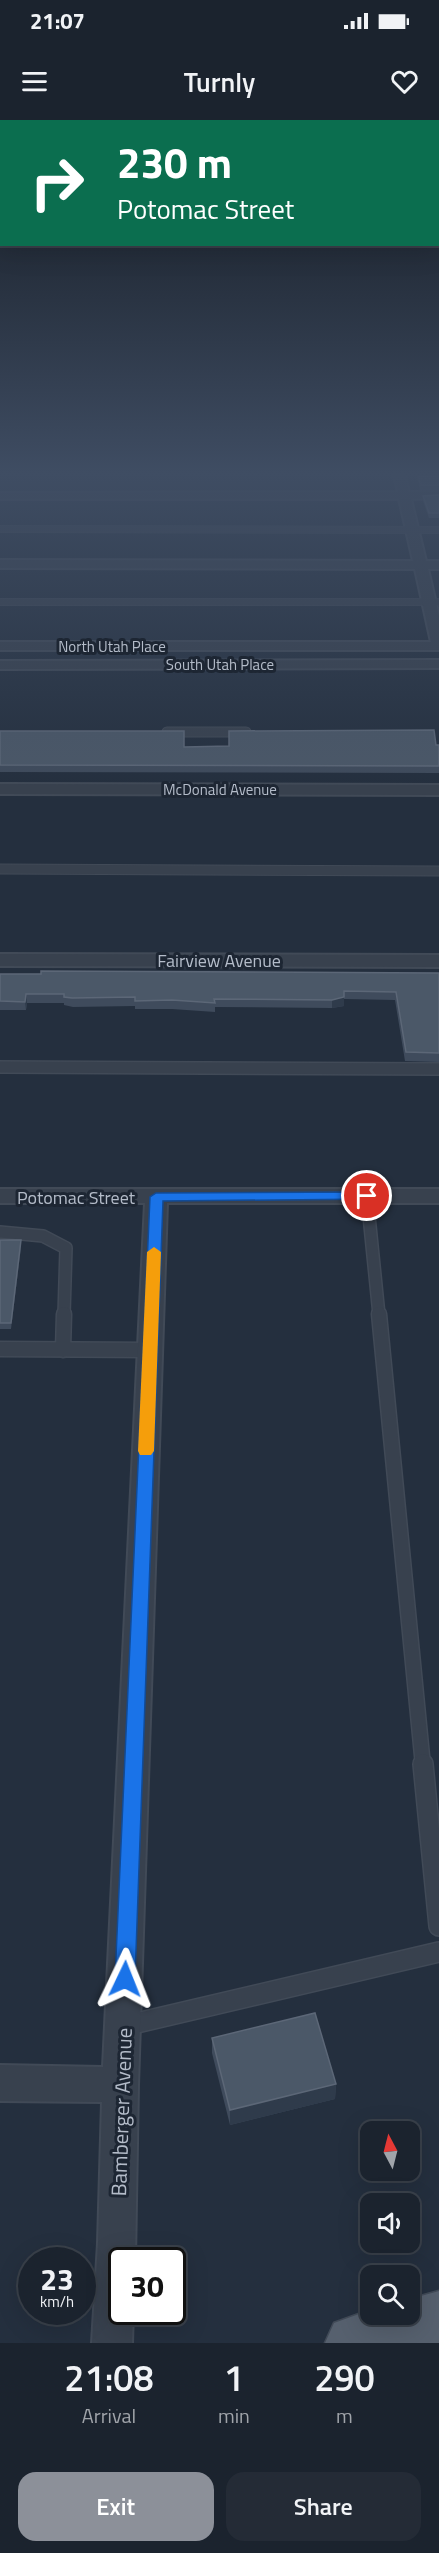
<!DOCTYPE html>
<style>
:root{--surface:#1b232e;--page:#242b36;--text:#f1f3f6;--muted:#a0a4aa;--line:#39404a;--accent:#8c9099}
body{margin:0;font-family:"Titillium Web",sans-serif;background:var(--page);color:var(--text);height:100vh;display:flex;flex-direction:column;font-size:22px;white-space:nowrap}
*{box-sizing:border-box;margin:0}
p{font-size:20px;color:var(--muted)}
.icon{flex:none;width:33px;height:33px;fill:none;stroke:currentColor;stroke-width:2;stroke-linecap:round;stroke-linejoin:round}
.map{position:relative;height:2223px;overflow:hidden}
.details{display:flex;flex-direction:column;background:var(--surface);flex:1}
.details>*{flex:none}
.top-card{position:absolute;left:0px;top:0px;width:440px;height:126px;box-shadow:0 6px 24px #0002,0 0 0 2px var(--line);background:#0b6e4f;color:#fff;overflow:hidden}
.needle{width:39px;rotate:353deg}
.buttons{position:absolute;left:360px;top:2001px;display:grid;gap:12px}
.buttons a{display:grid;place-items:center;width:60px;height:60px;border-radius:12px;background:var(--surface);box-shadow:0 6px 24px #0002,0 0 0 2px var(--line);font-size:30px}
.speed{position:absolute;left:18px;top:2127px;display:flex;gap:12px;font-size:30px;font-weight:700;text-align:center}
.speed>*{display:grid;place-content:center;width:78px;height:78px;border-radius:50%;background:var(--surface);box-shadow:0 6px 24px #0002,0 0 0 2px var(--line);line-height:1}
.speed small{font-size:15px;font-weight:400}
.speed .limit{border:3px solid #111;border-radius:9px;background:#fff;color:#111}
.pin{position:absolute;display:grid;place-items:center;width:51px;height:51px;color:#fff;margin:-26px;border:3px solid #fff;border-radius:50%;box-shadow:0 2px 6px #0007}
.me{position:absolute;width:66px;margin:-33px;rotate:2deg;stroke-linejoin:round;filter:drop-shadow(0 0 4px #0008)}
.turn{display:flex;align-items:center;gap:21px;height:126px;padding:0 18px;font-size:27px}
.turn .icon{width:78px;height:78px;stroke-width:2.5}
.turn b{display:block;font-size:42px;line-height:51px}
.eta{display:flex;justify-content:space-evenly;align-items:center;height:102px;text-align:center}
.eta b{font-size:36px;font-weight:600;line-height:42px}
.cta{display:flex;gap:12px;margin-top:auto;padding:12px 18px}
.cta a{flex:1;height:69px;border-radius:18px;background:var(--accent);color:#fff;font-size:24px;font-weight:600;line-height:69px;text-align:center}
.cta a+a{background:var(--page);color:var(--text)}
.status{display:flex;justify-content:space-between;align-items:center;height:42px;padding:0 30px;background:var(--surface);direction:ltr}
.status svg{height:16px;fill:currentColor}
header{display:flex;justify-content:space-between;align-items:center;height:78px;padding:0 18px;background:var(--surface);font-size:27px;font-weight:600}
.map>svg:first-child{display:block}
</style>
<div class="status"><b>21:07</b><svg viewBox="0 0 49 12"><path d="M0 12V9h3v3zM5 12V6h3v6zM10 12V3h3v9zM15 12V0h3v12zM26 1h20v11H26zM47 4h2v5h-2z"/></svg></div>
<header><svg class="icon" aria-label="menu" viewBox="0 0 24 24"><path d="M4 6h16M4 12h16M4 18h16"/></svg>Turnly<svg class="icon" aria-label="heart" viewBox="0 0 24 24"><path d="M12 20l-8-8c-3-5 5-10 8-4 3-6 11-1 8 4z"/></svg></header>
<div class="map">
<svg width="439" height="2223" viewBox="0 0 439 2223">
<rect width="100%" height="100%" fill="#242f3e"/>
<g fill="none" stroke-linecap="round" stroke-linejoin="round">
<g stroke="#414a57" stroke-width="8">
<path id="service-far4" d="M0,409l439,1
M0,482h439"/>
</g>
<g stroke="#414a57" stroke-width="11">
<path id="service-far3" d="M167,612h79
M0,749l439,2"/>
</g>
<g stroke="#414a57" stroke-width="14">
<path id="service-far2" d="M0,947l439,2
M367,1076l12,119
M0,1112l43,4 23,12 -2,67"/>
</g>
<g stroke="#414a57" stroke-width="17">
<path id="service-far1" d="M379,1194l44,452
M0,1229l150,1
M63,1230l1,-36"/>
</g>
<g stroke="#414a57" stroke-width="22">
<path id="service" d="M423,1644l16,162
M124,1906l315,-74"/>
</g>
<g stroke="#414a57" stroke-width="4">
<path id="minor" d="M394,356h11l4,16h30v6l-28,1 15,62h13v8h-11l11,47v34h-439v-8h431l-16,-73 -415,-1v-8l413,1 -14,-62h-399v-6l398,-1z
M439,540v8l-439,1v-8z
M0,664l439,1v10l-439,-1z
M0,834l439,1v12l-439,-1z
M0,1069h439v14h-272l-29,882 -3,175h-13v52h11l-1,31h-40l6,-100 4,-141 -102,-1v-36l103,2 42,-864h-145z"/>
</g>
<g stroke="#414a57" stroke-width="3">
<path id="primary" d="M439,2171v52h-114l9,-20 36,-13v4h40v-15z"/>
</g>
<use href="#service-far4" stroke="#38414e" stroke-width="7"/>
<use href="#service-far3" stroke="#38414e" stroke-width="9"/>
<use href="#service-far2" stroke="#38414e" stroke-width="11"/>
<use href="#service-far1" stroke="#38414e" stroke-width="14"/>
<use href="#service" stroke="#38414e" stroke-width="19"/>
<use href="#minor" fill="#38414e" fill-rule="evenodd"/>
<use href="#primary" fill="#56606e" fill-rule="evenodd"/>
</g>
<path fill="#3f4b5c" d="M417,356h22v14h-19z
M439,375v23h-10l-6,-17v-5z
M0,611l184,16 255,-2v28l-439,-1z
M439,853v89l-34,-1 -10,-61 -51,-1v7l-12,2 -117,-1v5l-43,-3h-37v-3l-62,1 -9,-2v-2h-37l-1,7h-26v-36z
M0,1120l21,7 -10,82h-11z
M212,1918l124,46 -1,15 -105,26 -18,-72z"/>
<path fill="#2f3b4b" d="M26,874l1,9 -1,7 -1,-8z
M344,877v9l-12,2v-8z
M21,1120v7l-10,82v-6z
M336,1964l-1,15 -105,26v-15z"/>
<path fill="#4b5868" stroke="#5c6777" stroke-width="1.5" d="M418,356h21v9h-18z
M439,375v18h-10l-6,-17z
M434,610l2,15h3v21l-439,-1v-34h184v16l45,-1v-15z
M41,851l398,2v80l-33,-1 -10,-60 -52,-1v6l-12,3 -118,-1 1,4 -43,-3 -37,1v-4l-63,1 -8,-1v-3h-38l-1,8 -25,-1v-27h41z
M0,1120h21l-10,83h-11z
M315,1893l21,71 -106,26 -18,-72z"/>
<linearGradient id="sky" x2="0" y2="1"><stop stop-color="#141a22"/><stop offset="0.53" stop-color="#3f4d63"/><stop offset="1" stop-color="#3f4d63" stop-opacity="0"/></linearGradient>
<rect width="439" height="667" fill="url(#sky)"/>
<path fill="#1a73e8" stroke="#114b97" stroke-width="1.5" d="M367,1072l5,1 2,3 -2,3 -209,2 -28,778 -3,7 -7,3 -7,-3 -3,-7 35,-782 6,-4z"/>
<path fill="#f59e0b" d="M154,1127l7,5 -7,199 -3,4h-11l-2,-4 9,-199z"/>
<g text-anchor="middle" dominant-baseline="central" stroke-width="6" stroke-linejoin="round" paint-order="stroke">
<g font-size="15" fill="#b4bcc9" stroke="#1d2633">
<text x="112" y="526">North Utah Place</text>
<text x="220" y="544">South Utah Place</text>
<text x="220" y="669">McDonald Avenue</text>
</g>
<g font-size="18" fill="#b4bcc9" stroke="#1d2633">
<text x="219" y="840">Fairview Avenue</text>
<text x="76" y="1077">Potomac Street</text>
</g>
<g font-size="21" fill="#b4bcc9" stroke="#1d2633">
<text transform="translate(121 1992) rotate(-88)">Bamberger Avenue</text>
</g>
</g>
</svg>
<div class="buttons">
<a><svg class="needle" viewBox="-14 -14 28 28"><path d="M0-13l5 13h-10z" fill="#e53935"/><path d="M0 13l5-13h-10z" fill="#a0a4aa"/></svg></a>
<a><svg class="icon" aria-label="sound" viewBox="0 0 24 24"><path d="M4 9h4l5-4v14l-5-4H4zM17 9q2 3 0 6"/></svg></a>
<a><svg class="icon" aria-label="search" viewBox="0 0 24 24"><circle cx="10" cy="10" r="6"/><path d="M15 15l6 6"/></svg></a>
</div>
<div class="speed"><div>23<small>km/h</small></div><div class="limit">30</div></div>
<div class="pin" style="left:367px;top:1076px;background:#d93025"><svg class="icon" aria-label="arrive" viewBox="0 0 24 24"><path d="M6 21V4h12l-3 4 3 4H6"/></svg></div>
<svg class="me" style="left:125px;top:1859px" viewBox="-20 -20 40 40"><path d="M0-17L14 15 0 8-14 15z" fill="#1a73e8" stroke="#fff" stroke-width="4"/></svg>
<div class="top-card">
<div class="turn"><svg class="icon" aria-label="right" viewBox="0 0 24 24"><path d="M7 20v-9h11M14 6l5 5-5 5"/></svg><div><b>230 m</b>Potomac Street</div></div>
</div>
</div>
<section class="details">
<div class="eta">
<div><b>21:08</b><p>Arrival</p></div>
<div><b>1</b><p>min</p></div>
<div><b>290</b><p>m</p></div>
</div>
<div class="cta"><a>Exit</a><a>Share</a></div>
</section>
